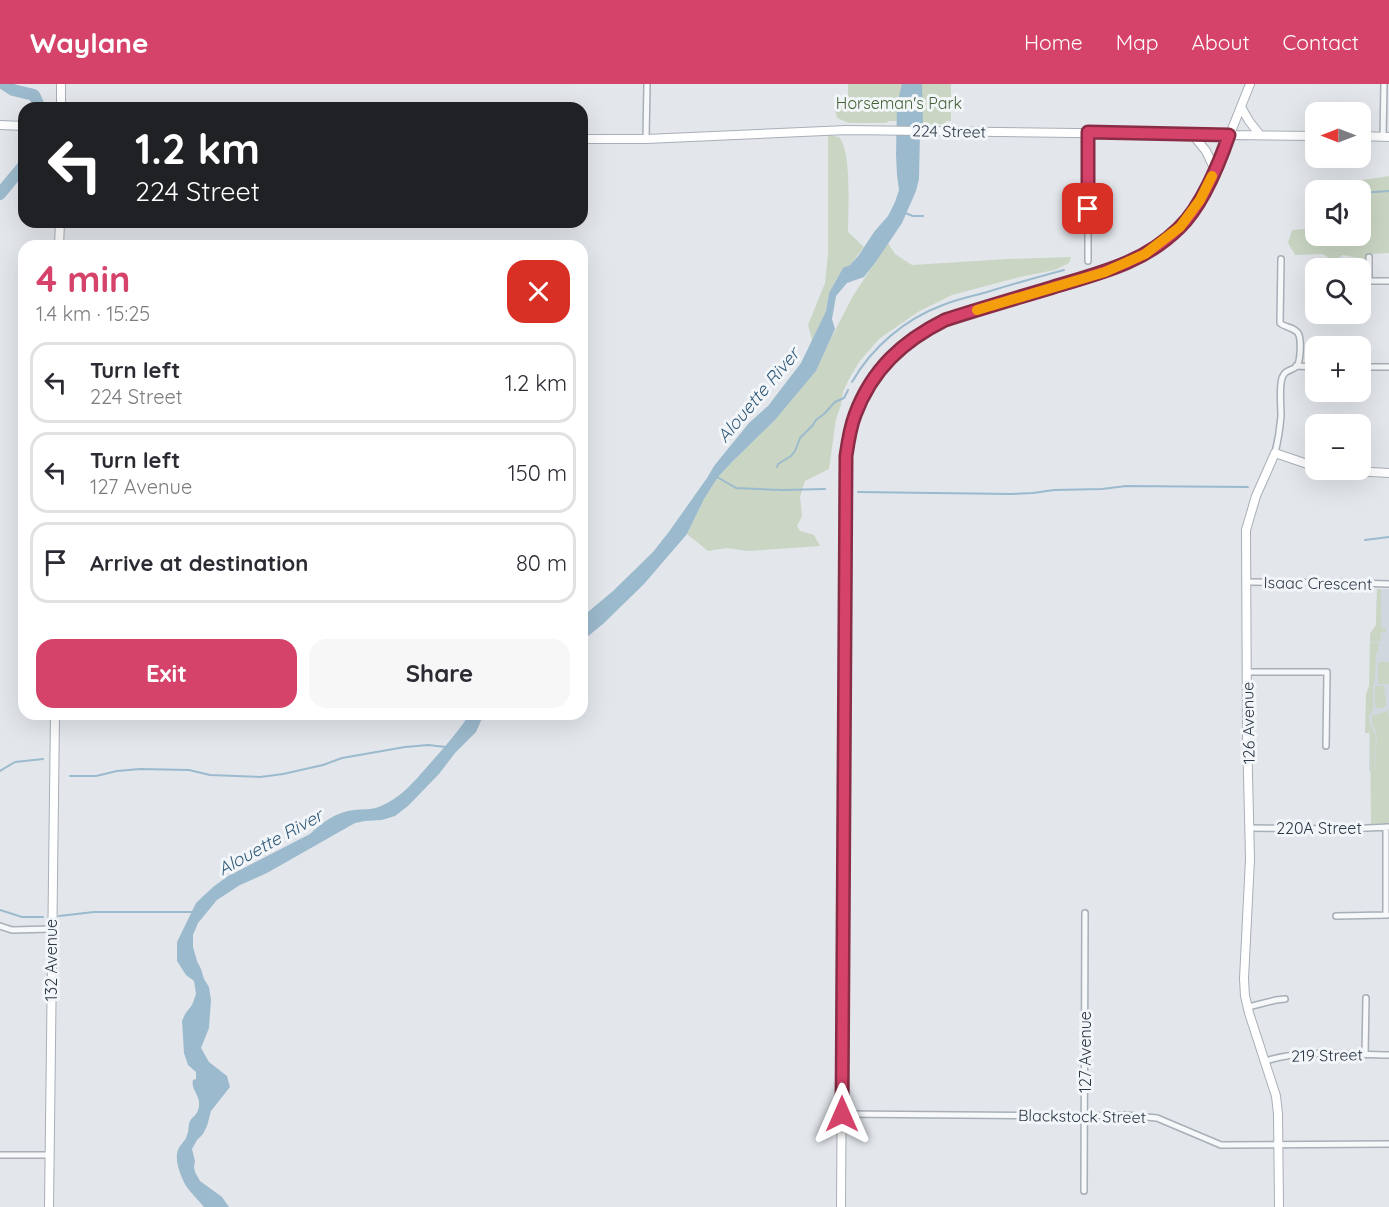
<!DOCTYPE html>
<meta charset="utf-8">
<style>
:root{--surface:#fff;--page:#f7f7f7;--text:#2b2b33;--muted:#7c7c81;--line:#e1e1e2;--accent:#d5436a}
body{margin:0;font-family:Quicksand,sans-serif;background:var(--page);color:var(--text);height:100vh;display:flex;flex-direction:column;font-size:22px;white-space:nowrap}
*{box-sizing:border-box;margin:0}
p{font-size:20px;color:var(--muted)}
.icon{flex:none;width:33px;height:33px;fill:none;stroke:currentColor;stroke-width:2;stroke-linecap:round;stroke-linejoin:round}
.map{position:relative;flex:1;overflow:hidden}
.side{position:absolute;left:18px;top:156px;width:570px;height:480px;display:flex;flex-direction:column;background:var(--surface);border-radius:18px;box-shadow:0 6px 24px #0002}
.side>*{flex:none}
.hud{position:absolute;left:18px;top:18px;width:570px;height:126px;border-radius:18px;box-shadow:0 6px 24px #0002;background:#202124;color:#fff;overflow:hidden}
.needle{width:39px;rotate:270deg}
.fabs{position:absolute;left:1305px;top:18px;display:grid;gap:12px}
.fabs a{display:grid;place-items:center;width:66px;height:66px;border-radius:12px;background:var(--surface);box-shadow:0 6px 24px #0002;font-size:30px}
.pin{position:absolute;display:grid;place-items:center;width:51px;height:51px;color:#fff;margin:-26px;border-radius:12px;box-shadow:0 3px 9px #0006}
.me{position:absolute;width:66px;margin:-33px;rotate:0deg;stroke-linejoin:round;filter:drop-shadow(0 0 4px #0008)}
.turn{display:flex;align-items:center;gap:21px;height:126px;padding:0 18px;font-size:27px}
.turn .icon{width:78px;height:78px;stroke-width:2.5}
.turn b{display:block;font-size:42px;line-height:51px}
.round{display:grid;place-items:center;flex:none;width:63px;height:63px;border-radius:18px;background:var(--page)}
.head{display:flex;align-items:center;justify-content:space-between;height:102px;padding:0 18px}
h1{font-size:36px;font-weight:800;line-height:45px;color:var(--accent)}
.action{display:flex;gap:12px;margin-top:auto;padding:12px 18px}
.action a{flex:1;height:69px;border-radius:18px;background:var(--accent);color:#fff;font-size:24px;font-weight:800;line-height:69px;text-align:center}
.action a+a{background:var(--page);color:var(--text)}
ul{padding:0;list-style:none}
li{display:flex;align-items:center;gap:18px;height:81px;margin:0 12px 9px;padding:0 6px;border:3px solid var(--line);border-radius:18px}
li div{flex:1}
li b{display:block;font-size:22px}
li em{font-style:normal}
header{display:flex;align-items:center;gap:36px;box-sizing:border-box;height:84px;padding:0 30px;background:var(--accent);color:#fff}
header strong{font-size:28px}
nav{display:flex;gap:33px;margin-inline-start:auto;font-size:21px}
.map>svg:first-child{display:block}
</style>
<header>
<strong>Waylane</strong>
<nav><a>Home</a><a>Map</a><a>About</a><a>Contact</a></nav>
</header>
<div class="map">
<svg width="1389" height="1123" viewBox="0 0 1389 1123">
<rect width="100%" height="100%" fill="#e3e7ec"/>
<path fill="#d1d7de" d="M1377,505h12v181l-20,1 1,-137 6,-9z"/>
<path fill="#cad6c3" d="M848,0h103v37h-5l-1,3 -22,1 -1,-4h-33l-3,2h-37l-12,-5 -2,-8 13,-8z
M828,51l11,2c13,15 9,74 9,95l16,15 -14,18 -8,6 -4,6 -9,16 -3,18 -14,29 -4,-15 17,-42 3,-29z
M1389,92v77l-18,1 -7,5 -21,-4 -10,6 -10,-7 -28,1 -7,-12 4,-13 22,-2 1,-1 1,9h44v-46h-22l5,-7z
M888,159l7,11 17,11 95,-6 64,-2 -2,6 -14,7 -35,7 -68,18 -34,17 -39,27 -20,23 -10,17 -6,13 -2,13 -5,14 -7,50 -24,12 -5,16 2,19 -5,10 3,5 14,4 6,11 -72,5 -21,-3 -19,3 -21,-17 17,-35 14,-22 15,-16 42,-41 41,-49 12,-27 25,-48z
M1377,505h3l1,2v37l5,1v3h-5l-1,10h-10v-8l6,-9z
M1370,559h9l-1,9 -2,1 -1,27 -2,6v23l-4,8 1,7 6,13 -2,33h1l2,-35 -5,-13v-6l16,-5 1,8v104l-18,1 -1,-91h-5l1,-39 3,-8z
M1378,578h11v22h-11z
M1375,602h9c0,7 2,12 2,19l-3,3h-6l-2,-3z"/>
<path fill="#9cbacd" d="M902,0h20l1,41 -3,7 -1,47 -3,12 -14,32 -27,40 -11,14 -17,6 -11,13 -4,23 3,10 -19,42 -41,49 -42,41 -15,16 -14,22 -17,35 -43,50 -41,40 -21,17v-24l31,-26 40,-39 15,-19 39,-55 7,-12 35,-43 19,-17 33,-43 25,-52 3,-18 9,-16 5,-9 7,-3 9,-10 15,-23 14,-16 7,-14 4,-12 -2,-15 -1,-20 1,-51z
M470,630h14l-8,18 -21,21 -16,21 -31,32 -13,10 -13,4 -17,1 -10,2 -88,50 -27,12 -23,15 -19,23 -5,12v12l4,14 4,8 3,10 5,8 2,13 -2,28 -8,20 8,14 18,14 3,11 -19,24 -4,15 -4,8 -6,6 -5,9 3,12 -1,6 1,5 5,9 22,16 7,10h-25c-6,-7 -13,-14 -18,-21 -5,-9 -12,-26 -8,-36 2,-6 8,-9 9,-15 2,-4 1,-10 3,-14 2,-4 7,-6 8,-11 5,-13 -8,-20 -5,-30l3,-1v-7l-8,-7 -4,-12 -2,-32 3,-7 7,-9 4,-11 -2,-13 -8,-6 -9,-14v-19l19,-39 17,-16 15,-11 82,-42c13,-12 26,-22 44,-24 9,-1 19,0 27,-4 19,-8 32,-23 45,-38 16,-18 31,-35 44,-54z"/>
<g fill="none" stroke-linecap="round" stroke-linejoin="round">
<path stroke="#9cbacd" stroke-width="2" d="M1360,109l29,-2
M905,129l8,3h10
M852,298c20,-35 53,-63 91,-77 14,-6 30,-9 44,-13 26,-8 51,-15 77,-22
M777,383l1,-3 13,-8 4,-5 5,-13 13,-13 3,-5 8,-6 11,-12 9,-4 4,-8
M717,393l19,11 46,2 43,-1
M858,408l152,2 23,-1 21,-3 48,-1 24,-3 122,1
M1365,456l24,-3
M0,687l15,-9 28,-3
M70,692h26l21,-5 23,-2 49,1 21,5 50,2 23,-3 40,-9 19,-7 63,-11 23,-2 18,2
M0,826l22,7h21
M59,832l35,-4h100"/>
<path stroke="#9cbacd" stroke-width="12" d="M4,0l9,6 21,5 6,13
M0,110l24,-29"/>
<g stroke="#a8afb7" stroke-width="8">
<path id="street" d="M1383,53l1,-53
M646,55l1,-55
M1369,173v24h20
M1088,177v-128
M1296,282l20,1
M1360,283h29
M1275,369c3,-12 5,-25 6,-37 0,-12 -2,-27 1,-38 3,-8 8,-7 14,-11 5,-4 5,-26 3,-32 -3,-8 -14,-7 -19,-12l1,-64
M1247,498l108,1 34,1
M1247,588h80l-1,74
M1386,743v88
M1249,744l97,1 43,-2
M1336,832l51,-1
M0,842l12,4 39,-1
M1248,923l28,-7 9,-1
M1365,971l1,-57
M1266,977c35,-12 85,-6 123,-6
M842,1030l243,2 40,-1 32,3 64,27 168,-1
M0,1071h49
M1084,1107l1,-278"/>
</g>
<g stroke="#a8afb7" stroke-width="10">
<path id="secondary" d="M1241,23l8,14 11,14
M61,24v-24
M0,41l24,1
M1193,51l13,16 9,19
M1360,52l29,1
M582,55h64l201,-9 469,6
M59,162l1,-24
M1335,386l54,3
M49,1123l6,-493
M841,1123l5,-751c11,-69 38,-105 99,-136l172,-52 28,-14 18,-13 17,-14 20,-27 26,-56 24,-60
M1279,1123l-1,-93 -2,-18 -27,-83 -4,-17 -1,-17 6,-120 -3,-126 -1,-203 10,-34 19,-43 41,14"/>
</g>
<use href="#street" stroke="#f6f8f9" stroke-width="5"/>
<use href="#secondary" stroke="#fff" stroke-width="8"/>
</g>
<g fill="none" stroke-linecap="round" stroke-linejoin="round">
<g stroke="#8a2c45" stroke-width="15">
<path id="route" d="M842,1030l4,-658c2,-14 4,-28 9,-41 17,-46 48,-74 90,-95 34,-11 68,-21 102,-31 48,-15 95,-24 132,-61 22,-21 40,-64 50,-93l-141,-3v77"/>
</g>
<use href="#route" stroke="#d5436a" stroke-width="10"/>
<path stroke="#f59e0b" stroke-width="10" d="M977,226l128,-38 40,-18 35,-27 20,-27 12,-24"/>
</g>
<g text-anchor="middle" dominant-baseline="central" stroke-width="6" stroke-linejoin="round" paint-order="stroke">
<g font-size="16" fill="#436136" stroke="#f3f6f9">
<text x="899" y="19">Horseman's Park</text>
</g>
<g font-size="16" fill="#2a3745" stroke="#f3f6f9">
<text transform="translate(949 47) rotate(1)">224 Street</text>
<text transform="translate(1318 499) rotate(1)">Isaac Crescent</text>
<text transform="translate(1248 639) rotate(-91)">126 Avenue</text>
<text x="1319" y="744">220A Street</text>
<text transform="translate(51 876) rotate(-90)">132 Avenue</text>
<text transform="translate(1085 968) rotate(-90)">127 Avenue</text>
<text transform="translate(1327 971) rotate(-1)">219 Street</text>
<text transform="translate(1082 1032) rotate(1)">Blackstock Street</text>
</g>
<g font-size="18" font-style="italic" fill="#315b7b" stroke="#f3f6f9">
<text transform="translate(758 311) rotate(-50)">Alouette River</text>
<text transform="translate(270 758) rotate(-29)">Alouette River</text>
</g>
</g>
</svg>
<div class="fabs">
<a><svg class="needle" viewBox="-14 -14 28 28"><path d="M0-13l5 13h-10z" fill="#e53935"/><path d="M0 13l5-13h-10z" fill="#7c7c81"/></svg></a>
<a><svg class="icon" aria-label="sound" viewBox="0 0 24 24"><path d="M4 9h4l5-4v14l-5-4H4zM17 9q2 3 0 6"/></svg></a>
<a><svg class="icon" aria-label="search" viewBox="0 0 24 24"><circle cx="10" cy="10" r="6"/><path d="M15 15l6 6"/></svg></a>
<a>+</a>
<a>−</a>
</div>
<div class="pin" style="left:1088px;top:125px;background:#d93025"><svg class="icon" aria-label="arrive" viewBox="0 0 24 24"><path d="M6 21V4h12l-3 4 3 4H6"/></svg></div>
<svg class="me" style="left:842px;top:1030px" viewBox="-20 -20 40 40"><path d="M0-17L14 15 0 8-14 15z" fill="#d5436a" stroke="#fff" stroke-width="4"/></svg>
<div class="hud">
<div class="turn"><svg class="icon" aria-label="left" viewBox="0 0 24 24"><path d="M17 20v-9H6M10 6l-5 5 5 5"/></svg><div><b>1.2 km</b>224 Street</div></div>
</div>
<section class="side">
<div class="head"><div><h1>4 min</h1><p>1.4 km · 15:25</p></div><a class="round" style="background:#d93025;color:#fff"><svg class="icon" aria-label="close" viewBox="0 0 24 24"><path d="M6 6l12 12M18 6L6 18"/></svg></a></div>
<ul>
<li><svg class="icon" aria-label="left" viewBox="0 0 24 24"><path d="M17 20v-9H6M10 6l-5 5 5 5"/></svg><div><b>Turn left</b><p>224 Street</p></div><em>1.2 km</em></li>
<li><svg class="icon" aria-label="left" viewBox="0 0 24 24"><path d="M17 20v-9H6M10 6l-5 5 5 5"/></svg><div><b>Turn left</b><p>127 Avenue</p></div><em>150 m</em></li>
<li><svg class="icon" aria-label="arrive" viewBox="0 0 24 24"><path d="M6 21V4h12l-3 4 3 4H6"/></svg><div><b>Arrive at destination</b></div><em>80 m</em></li>
</ul>
<div class="action"><a>Exit</a><a>Share</a></div>
</section>
</div>
